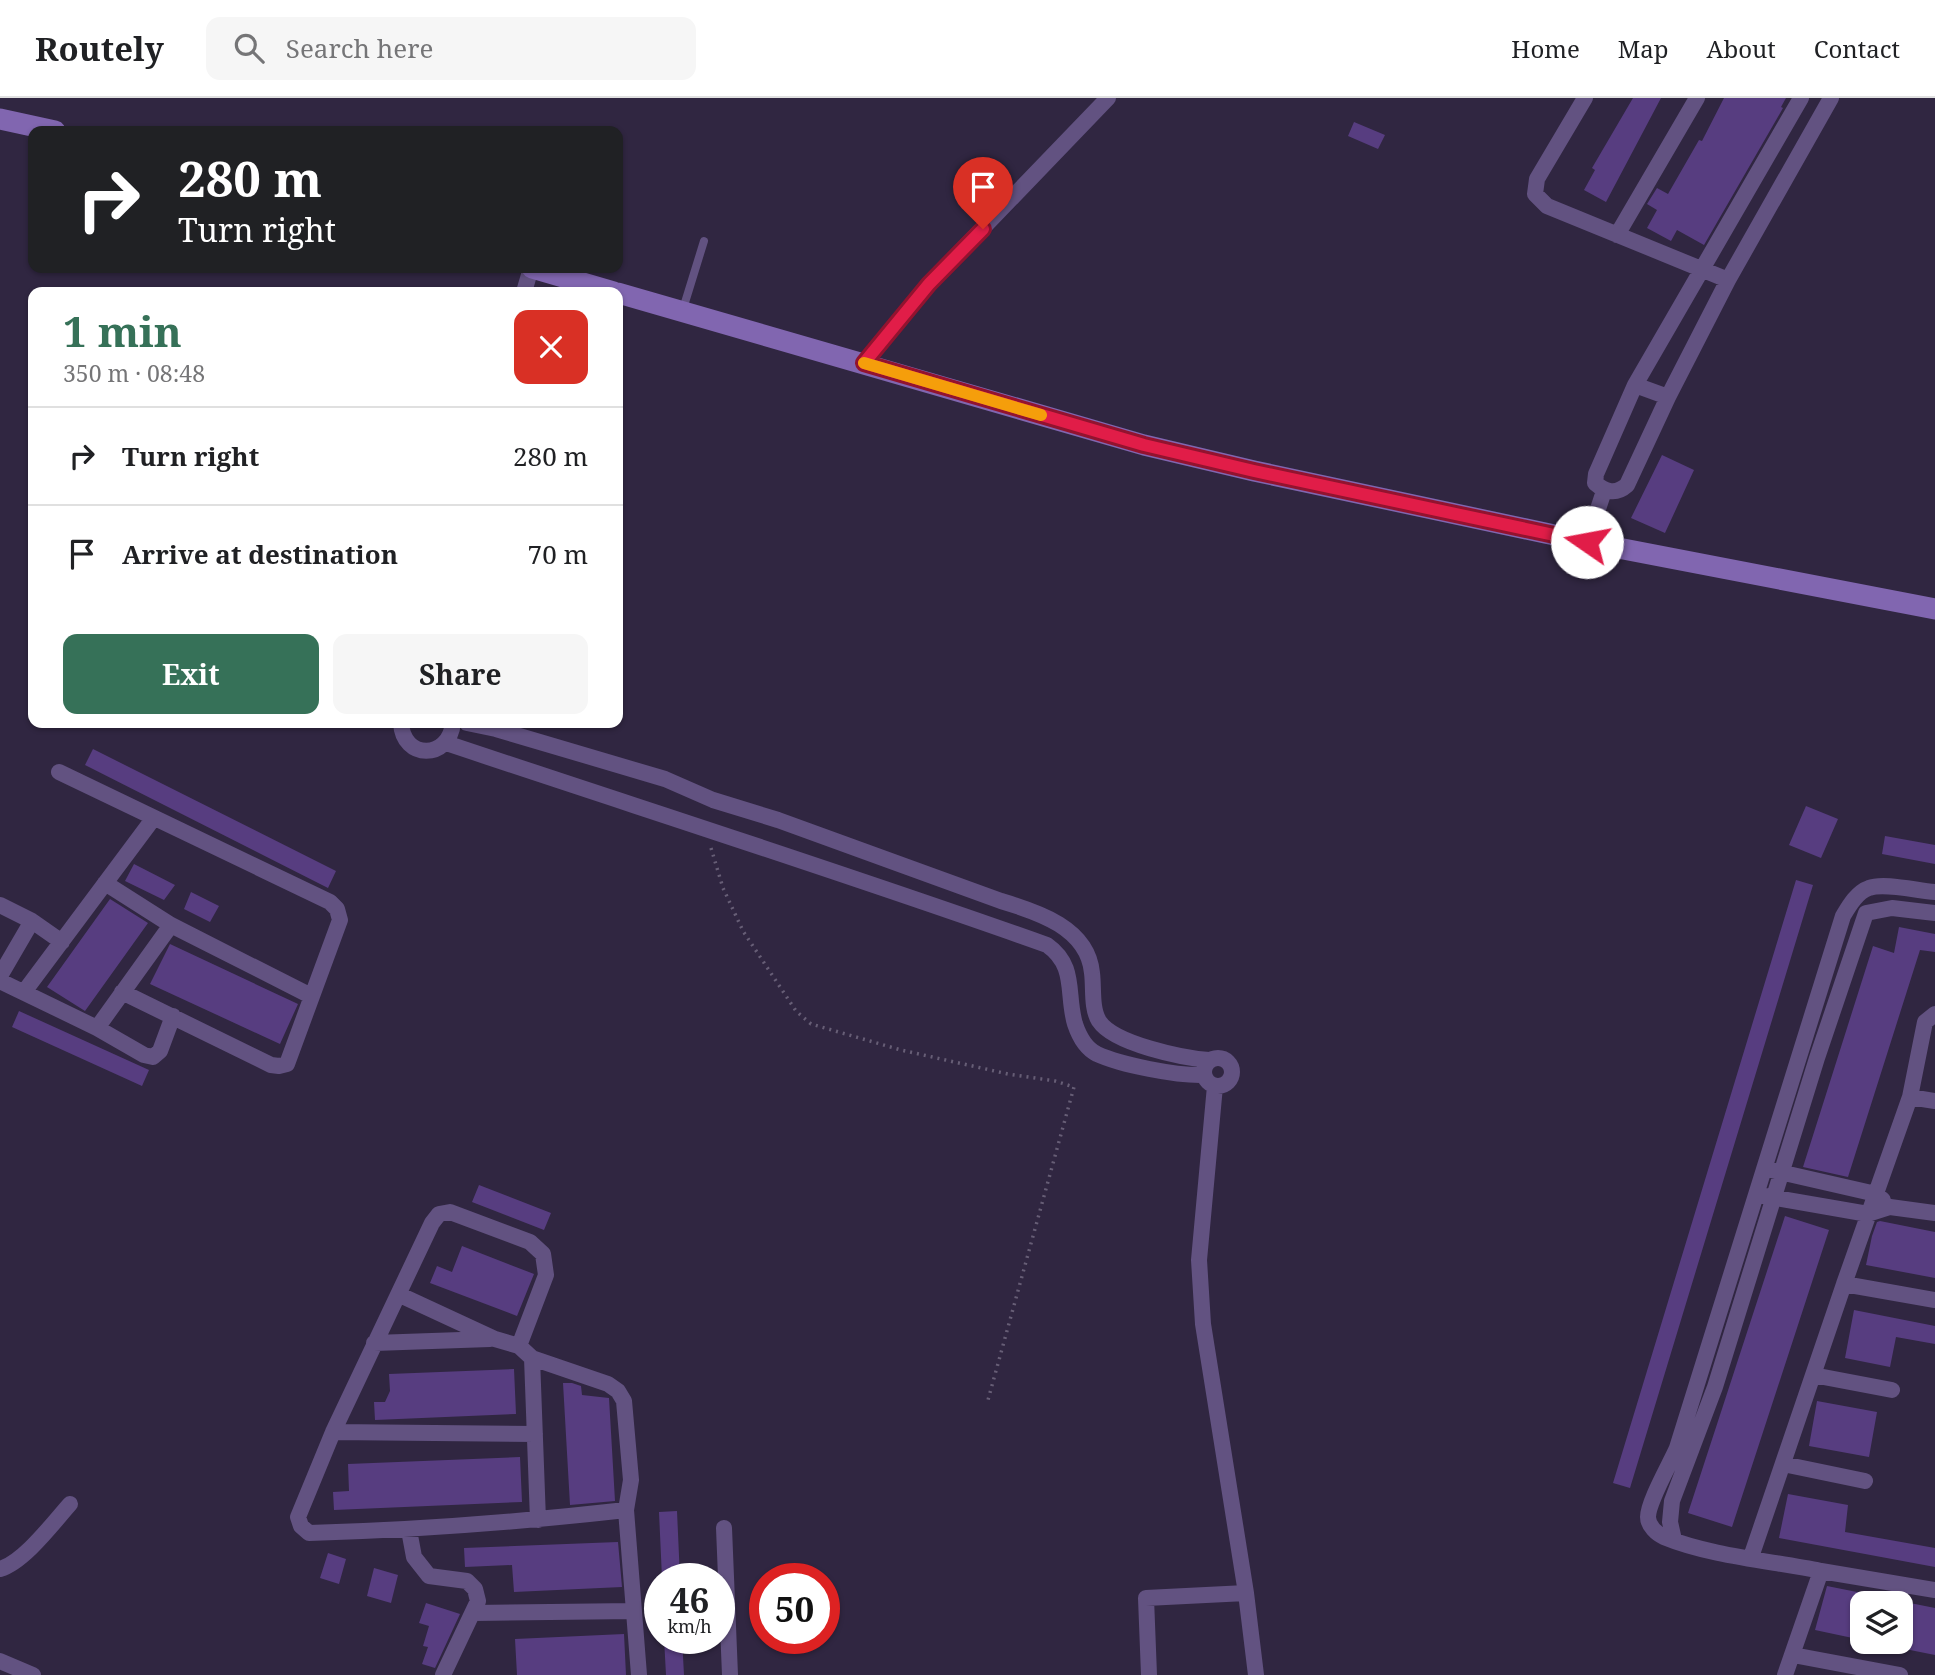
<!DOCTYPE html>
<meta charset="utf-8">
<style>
:root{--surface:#fff;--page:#f6f6f6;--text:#202124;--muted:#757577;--line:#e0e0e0;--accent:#367158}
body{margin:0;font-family:"Noto Serif",serif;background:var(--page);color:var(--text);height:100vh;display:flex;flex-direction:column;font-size:26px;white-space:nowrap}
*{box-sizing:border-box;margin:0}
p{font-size:23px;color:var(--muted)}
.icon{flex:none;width:38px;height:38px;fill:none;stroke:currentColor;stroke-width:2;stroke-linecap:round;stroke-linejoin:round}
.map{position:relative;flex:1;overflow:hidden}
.side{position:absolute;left:28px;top:189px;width:595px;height:441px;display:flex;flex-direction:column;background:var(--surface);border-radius:14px;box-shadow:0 2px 5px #0004}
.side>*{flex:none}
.top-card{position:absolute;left:28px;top:28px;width:595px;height:147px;border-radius:14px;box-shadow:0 2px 5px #0004;background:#202124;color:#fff;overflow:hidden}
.buttons{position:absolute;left:1850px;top:1493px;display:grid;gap:14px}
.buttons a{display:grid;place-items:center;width:63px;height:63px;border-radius:14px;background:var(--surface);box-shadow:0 2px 5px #0004;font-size:35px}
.speed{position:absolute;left:644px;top:1465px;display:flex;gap:14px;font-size:35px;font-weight:700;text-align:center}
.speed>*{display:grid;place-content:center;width:91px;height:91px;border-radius:50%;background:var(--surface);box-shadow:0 2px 5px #0004;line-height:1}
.speed small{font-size:18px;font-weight:400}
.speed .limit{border:10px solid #d22;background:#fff;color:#111}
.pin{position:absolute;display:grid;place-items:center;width:60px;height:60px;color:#fff;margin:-72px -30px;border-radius:50% 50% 50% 0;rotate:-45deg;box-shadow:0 0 7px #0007}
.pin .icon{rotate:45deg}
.me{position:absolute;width:77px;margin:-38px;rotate:282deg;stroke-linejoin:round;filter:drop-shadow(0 0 5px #0008)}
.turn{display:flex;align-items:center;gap:24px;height:147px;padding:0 35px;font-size:32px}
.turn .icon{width:91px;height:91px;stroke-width:2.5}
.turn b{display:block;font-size:49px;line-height:60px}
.round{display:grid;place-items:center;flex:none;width:74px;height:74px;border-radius:14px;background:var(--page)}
.headline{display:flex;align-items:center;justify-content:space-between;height:119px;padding:0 35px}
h1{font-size:42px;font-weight:700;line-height:52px;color:var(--accent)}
.action{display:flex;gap:14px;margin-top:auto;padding:14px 35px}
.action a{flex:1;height:80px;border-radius:14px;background:var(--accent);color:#fff;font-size:28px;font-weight:700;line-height:80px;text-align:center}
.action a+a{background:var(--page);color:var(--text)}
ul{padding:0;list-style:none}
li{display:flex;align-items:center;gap:21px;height:98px;padding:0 35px;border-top:2px solid var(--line)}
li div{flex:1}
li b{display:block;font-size:26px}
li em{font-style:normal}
header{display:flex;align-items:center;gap:42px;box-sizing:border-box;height:98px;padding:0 35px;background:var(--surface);border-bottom:2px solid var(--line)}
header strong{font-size:33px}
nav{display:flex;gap:38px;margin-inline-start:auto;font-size:24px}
.search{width:490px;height:63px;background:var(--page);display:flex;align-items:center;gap:18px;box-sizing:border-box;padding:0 24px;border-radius:14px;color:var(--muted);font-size:26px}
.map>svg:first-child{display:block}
</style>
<header>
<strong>Routely</strong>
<div class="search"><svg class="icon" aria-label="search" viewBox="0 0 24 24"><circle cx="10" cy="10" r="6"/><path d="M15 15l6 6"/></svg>Search here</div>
<nav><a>Home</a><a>Map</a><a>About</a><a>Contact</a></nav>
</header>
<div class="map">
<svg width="1935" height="1577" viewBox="0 0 1935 1577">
<rect width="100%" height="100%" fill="#302641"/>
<path fill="#573d80" d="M1633,0h28l-55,104 -22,-12 11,-20 -3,-2z
M1724,0h62l-5,9 2,1 -79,137 -27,-15 -6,11 -24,-13 10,-18 -10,-6 10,-16 11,6 31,-54 3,1z
M1354,24l31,13 -7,14 -30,-13z
M1662,357l32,15 -29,63 -34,-15z
M93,651l243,122 -8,17 -243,-123z
M1806,708l32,13 -17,39 -32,-13z
M1885,738l50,9v19l-53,-10z
M134,766l41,21 -11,15 -39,-19z
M1796,782l17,5 -183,603 -17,-5z
M191,794l28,14 -9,16 -26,-13z
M110,801l38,24 -63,88 -38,-24z
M1899,829l36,7v18l-15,-2 -72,227 -45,-10 70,-221 21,7z
M170,846l128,60 -18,40 -130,-60z
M19,913l130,59 -7,16 -130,-59z
M479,1087l72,28 -7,17 -72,-28z
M1785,1118l44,14 -97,297 -44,-14z
M1880,1123l55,11v46l-69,-13 6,-29 5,-14z
M462,1148l72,28 -17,42 -87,-33 7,-17 15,6z
M1854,1212l81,16v18l-39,-7 -6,30 -45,-9z
M514,1271l2,45 -141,6 -1,-18h11l5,-11 -1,-17z
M563,1285h9l9,3 1,9 27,3 6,103 -45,4z
M1817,1303l60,11 -8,45 -60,-11z
M520,1359l2,45 -188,8 -1,-18 16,-1 -1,-27z
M1788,1396l60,11 -3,27 90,16v19l-156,-29z
M677,1413l3,67h-18l-3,-66z
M618,1444l4,45 -108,5 -2,-27 -47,2 -1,-19z
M328,1455l18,6 -7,25 -19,-6z
M374,1470l24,7 -7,28 -24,-7z
M1827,1488l35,7v47l-47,-10z
M1900,1503l35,7v47l-35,-7z
M426,1505l34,11 -25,54 -13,-4 6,-17 -5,-1 6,-20 -10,-3z
M624,1536l2,41h-109l-2,-36z
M664,1540h18l2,37h-18z"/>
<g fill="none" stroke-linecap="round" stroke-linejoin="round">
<path stroke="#675e76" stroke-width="3.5" stroke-dasharray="2 5" stroke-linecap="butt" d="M711,750l12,40 20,43 53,80 15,13 90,26 107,24 47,7 19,6 -86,313"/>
<path stroke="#625281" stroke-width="8" d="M683,211l21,-68"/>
<path stroke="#625281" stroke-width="16" d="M1585,0l-48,81 -2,15 12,12 181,74
M1801,0l-166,287 -39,89 -1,9c10,9 21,12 32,2l41,-88 60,-117 103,-182
M1617,137l80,-137
M524,194l7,-24
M864,265l65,-79 179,-186
M1635,287l33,12
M1587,444l17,-51
M401,625c2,37 48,37 52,0
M467,625l29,6 169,50 48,21 65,20 223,81c37,11 87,27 91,72 2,15 -1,35 7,48 15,23 84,37 110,39
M446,645c200,67 402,131 601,202 30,21 19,49 28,79 4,12 10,24 22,30 24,11 80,22 107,21
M59,674l271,130 7,7 3,11 -53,144 -8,2 -8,-1 -149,-73
M105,785l66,42 140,71
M0,807l32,16 -32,55
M32,823l30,21
M0,883l97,47 47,27 9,2 7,-6 13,-35
M24,894l129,-173
M97,930l74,-103
M1204 974a14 14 0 1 1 28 0a14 14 0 1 1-28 0Z
M1215,988l-16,174 4,64 43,269 10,82
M1910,999l15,-75 10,-8
M1771,1072l105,24 7,6
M1765,1098l103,18 22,-7 45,6
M1844,1186l66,-187 25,4
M400,1197l95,44 24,7 13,12 76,26 10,7 6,10 7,79 -5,30 13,165
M374,1245l116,-4
M519,1248l27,-71 -3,-21 -13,-12 -80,-30 -11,2 -7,9 -99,209 -35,85 3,9 8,7c106,-3 211,-11 317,-23
M532,1260l6,162
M1813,1277l79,15
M333,1334l202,2
M1783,1366l82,17
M724,1430l6,147
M409,1432l5,27 15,19 38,5 8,8 3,12 -35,74
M1674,1442l-4,-18 2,-21 43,-114 102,-329 49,-145 26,-5 43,5
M1751,1459l93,-273 91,16
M0,1471c24,-7 53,-46 70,-65
M1821,1473l114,19
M474,1515l160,-2
M1793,1557l107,20
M0,1563l33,14
M1149,1577l-3,-77 100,-5
M1785,1577l36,-104c-49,-10 -111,-15 -157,-34 -7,-3 -16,-11 -16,-20 0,-15 22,-53 29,-69l166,-532c6,-10 14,-24 26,-28 15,-6 49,3 66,4"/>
<path stroke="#8166b0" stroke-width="21" d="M0,21l55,12
M532,170l82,24
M618,195l526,152 110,26 333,71 348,67"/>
</g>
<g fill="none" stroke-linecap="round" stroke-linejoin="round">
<g stroke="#92132f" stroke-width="18">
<path id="route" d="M983,131l-54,55 -65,79 280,82 110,26 333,71"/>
</g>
<use href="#route" stroke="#e11d48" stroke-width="12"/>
<path stroke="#f59e0b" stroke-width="12" d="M864,265l177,52"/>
</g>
</svg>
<div class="buttons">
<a><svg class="icon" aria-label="layers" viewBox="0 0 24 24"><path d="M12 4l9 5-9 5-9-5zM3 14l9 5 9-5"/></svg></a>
</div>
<div class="speed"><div>46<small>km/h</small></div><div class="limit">50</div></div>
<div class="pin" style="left:983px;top:131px;background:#d93025"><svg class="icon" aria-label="arrive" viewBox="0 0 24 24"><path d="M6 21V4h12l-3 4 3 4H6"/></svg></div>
<svg class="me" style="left:1587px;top:444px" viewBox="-20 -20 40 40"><circle r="19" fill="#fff"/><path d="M0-13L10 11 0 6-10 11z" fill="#e11d48"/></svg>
<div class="top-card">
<div class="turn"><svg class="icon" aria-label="right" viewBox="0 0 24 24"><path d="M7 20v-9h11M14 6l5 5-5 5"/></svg><div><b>280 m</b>Turn right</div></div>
</div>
<section class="side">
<div class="headline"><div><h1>1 min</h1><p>350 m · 08:48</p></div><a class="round" style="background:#d93025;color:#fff"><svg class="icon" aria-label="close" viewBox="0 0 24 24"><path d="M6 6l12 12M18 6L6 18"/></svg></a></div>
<ul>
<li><svg class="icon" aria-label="right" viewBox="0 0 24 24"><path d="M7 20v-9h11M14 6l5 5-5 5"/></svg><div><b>Turn right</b></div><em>280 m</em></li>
<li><svg class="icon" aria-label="arrive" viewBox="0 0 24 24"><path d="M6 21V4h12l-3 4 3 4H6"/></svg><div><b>Arrive at destination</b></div><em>70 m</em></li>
</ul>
<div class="action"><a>Exit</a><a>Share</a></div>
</section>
</div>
